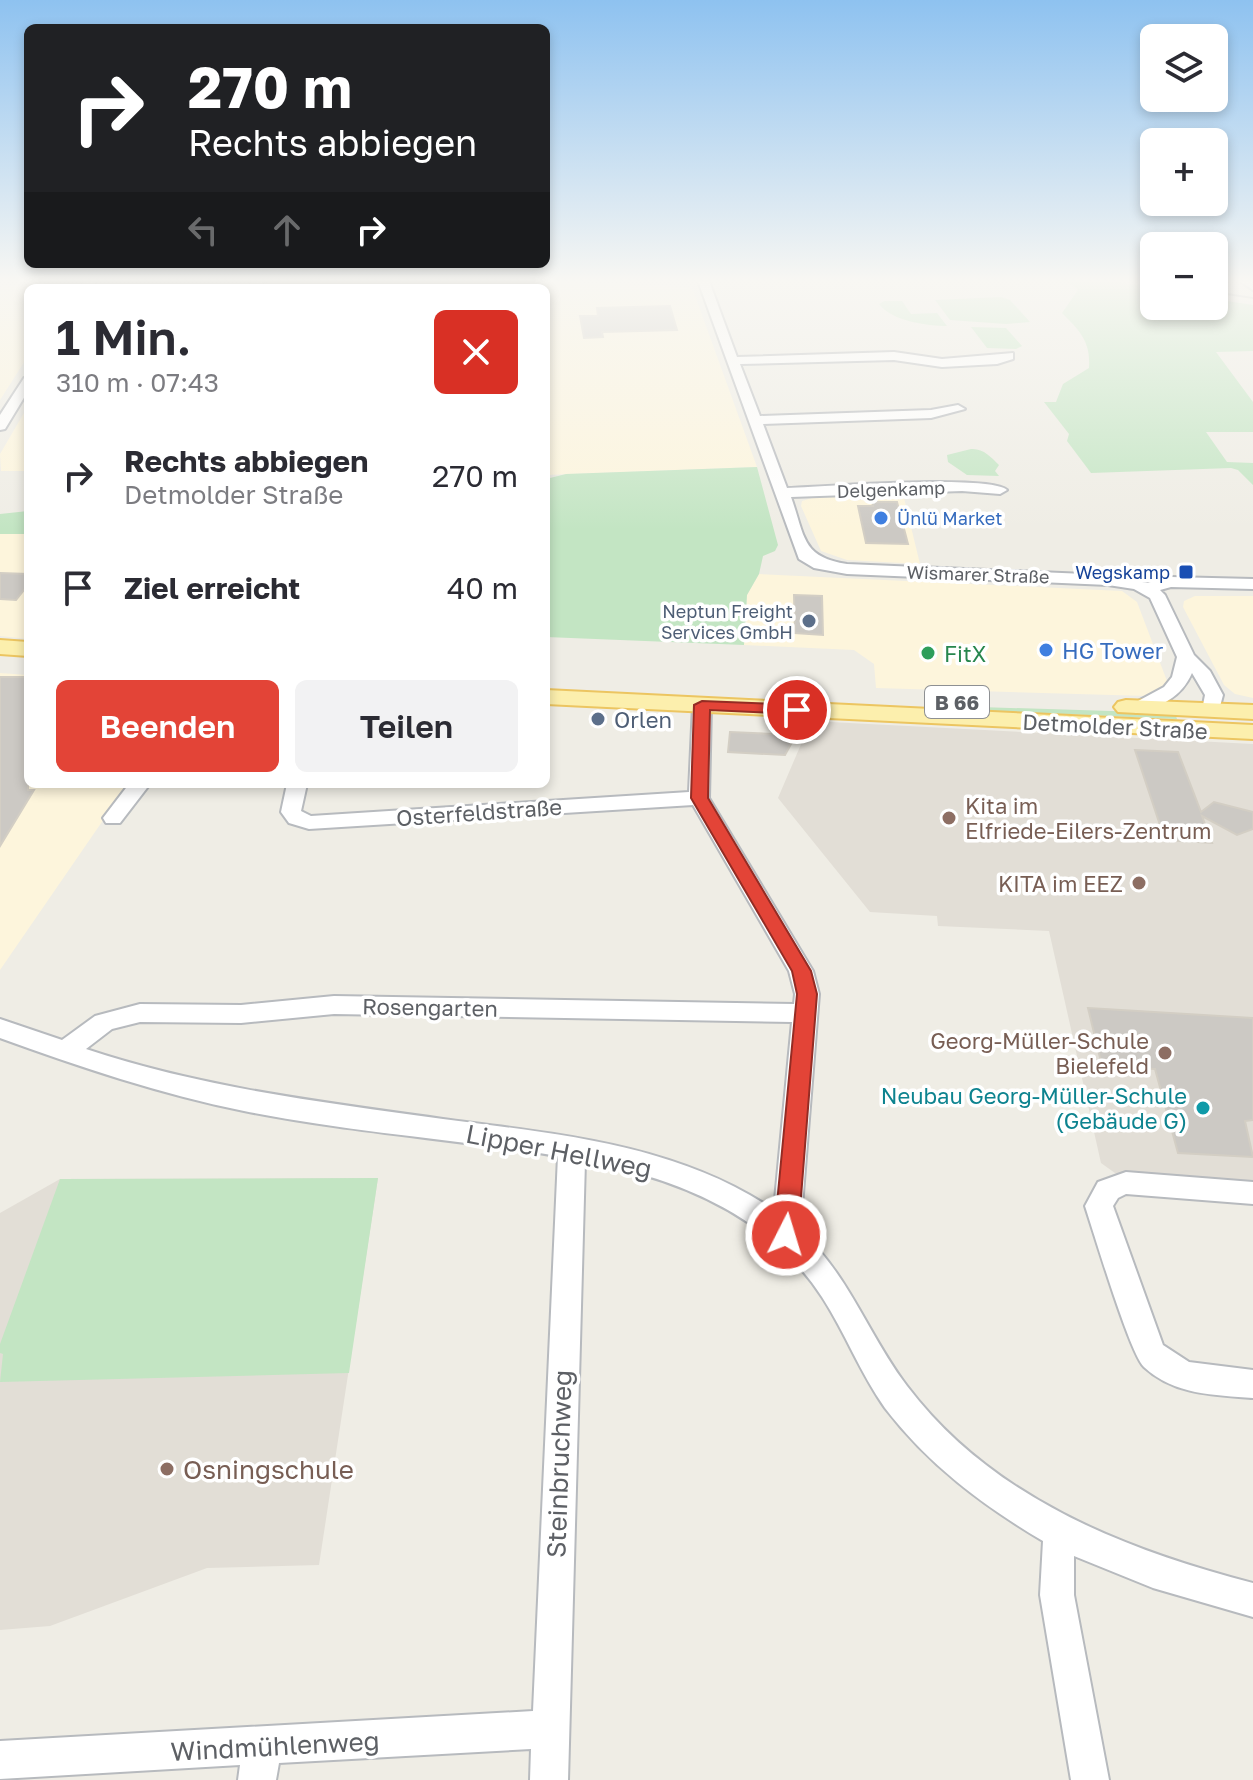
<!DOCTYPE html>
<html lang="de">
<meta charset="utf-8">
<style>
:root{--surface:#fff;--page:#f2f2f3;--text:#2b2b33;--muted:#7c7c81;--accent:#e34437}
body{margin:0;font-family:"Golos Text",sans-serif;background:var(--page);color:var(--text);height:100vh;display:flex;flex-direction:column;font-size:30px;white-space:nowrap}
*{box-sizing:border-box;margin:0}
p{font-size:26px;color:var(--muted)}
.icon{flex:none;width:44px;height:44px;fill:none;stroke:currentColor;stroke-width:2;stroke-linecap:round;stroke-linejoin:round}
.map{position:relative;flex:1;overflow:hidden}
.side{position:absolute;left:24px;top:284px;width:526px;height:504px;display:flex;flex-direction:column;background:var(--surface);border-radius:12px;box-shadow:0 4px 12px #0003}
.side>*{flex:none}
.top-card{position:absolute;left:24px;top:24px;width:526px;height:244px;border-radius:12px;box-shadow:0 4px 12px #0003;background:#202124;color:#fff;overflow:hidden}
.buttons{position:absolute;left:1140px;top:24px;display:grid;gap:16px}
.buttons a{display:grid;place-items:center;width:88px;height:88px;border-radius:12px;background:var(--surface);box-shadow:0 4px 12px #0003;font-size:40px}
.pin{position:absolute;display:grid;place-items:center;width:68px;height:68px;color:#fff;margin:-34px;border:4px solid #fff;border-radius:50%;box-shadow:0 2px 8px #0007}
.me{position:absolute;width:88px;margin:-44px;rotate:5deg;stroke-linejoin:round;filter:drop-shadow(0 0 6px #0008)}
.turn{display:flex;align-items:center;gap:28px;height:168px;padding:0 32px;font-size:36px}
.turn .icon{width:104px;height:104px;stroke-width:2.5}
.turn b{display:block;font-size:56px;line-height:68px}
.lanes{display:flex;align-items:center;height:76px;padding:0 32px;background:#0003;justify-content:center;gap:40px;direction:ltr}
.lanes .off{opacity:.35}
.round{display:grid;place-items:center;flex:none;width:84px;height:84px;border-radius:12px;background:var(--page)}
.overview{display:flex;align-items:center;justify-content:space-between;height:136px;padding:0 32px}
h1{font-size:48px;font-weight:600;line-height:60px}
.button{display:flex;gap:16px;margin-top:auto;padding:16px 32px}
.button a{flex:1;height:92px;border-radius:12px;background:var(--accent);color:#fff;font-size:32px;font-weight:600;line-height:92px;text-align:center}
.button a+a{background:var(--page);color:var(--text)}
ul{padding:0;list-style:none}
li{display:flex;align-items:center;gap:24px;height:112px;padding:0 32px}
li div{flex:1}
li b{display:block;font-size:30px}
li em{font-style:normal}
.map>svg:first-child{display:block}
</style>
<div class="map">
<svg width="1253" height="1780" viewBox="0 0 1253 1780">
<rect width="100%" height="100%" fill="#efede5"/>
<path fill="#fdf5dc" d="M6,281l-1,5 68,-2 -2,4h-43v68l-28,44v-111z
M269,281h268l152,6 4,3 64,177 -211,8v-187h-280z
M28,406v65h-27l-1,-17z
M854,495l2,5 48,-2 16,66 -73,-4 -26,-9 -20,-45 1,-5 14,-4z
M0,534h28v105l-28,-3z
M759,574l363,17 15,11 30,79 -4,7 -16,8 -271,-8 -2,-24 -20,-14 -110,-5 3,-50z
M1195,596h58v102l-18,-4 -11,-9 -41,-78 1,-6z
M0,673l28,2v109h100l-128,186z"/>
<path fill="#e2ded6" d="M811,721l442,23v441l-120,-7 -18,-5 -14,-10 -52,-232 -111,-5 -1,-10 -67,-4 -92,-114z
M378,1178l-59,387 -112,3 -157,58 -50,4v-417l60,-34z"/>
<path fill="#c3e5c3" d="M1068,281h44l42,7v18h60v-7l39,6v46l-37,1 37,50v30h-47l21,30 26,1v22l-15,-15 -7,-2 -140,5 -24,-32 2,-7 -25,-32h12l7,-18 26,-16c2,-26 -9,-37 -27,-55l16,-23z
M1001,297l9,3 20,22 -24,2 -56,-4 -15,-20z
M884,301h18l9,13 26,-1 10,13c-19,0 -56,-5 -68,-22z
M971,327l35,1 16,18 -6,3 -29,-1z
M971,449c12,-1 20,8 28,16l-4,6 4,5 -32,-1 -19,-13 -1,-7z
M757,467l21,78 -3,6 -12,5 -4,18 -12,21 -3,50 -198,-8v-158l20,-5z
M28,511v23h-28v-20z
M949,706l226,7 2,6 -163,-7 -58,1z
M378,1178l-29,195 -349,9 3,-28 -3,-1v-9l60,-165z"/>
<path fill="#ccc9c4" stroke="#d3cec4" stroke-width="2" d="M670,306l7,24 -75,2 1,5 -19,1 -4,-22h18l-1,-8z
M872,502h25l11,42 -42,-1 -8,-37h15z
M0,573l28,1v11l-12,15 -16,-1z
M794,595l28,1 1,39 -28,-2z
M0,677h28v113h6l-34,56z
M730,732l66,3 -11,20 -57,-3z
M1135,750l43,2 23,60 13,-10 39,10v17l-16,6 -35,-19 10,27 -47,-3z
M1088,1008l165,10v102l-8,1 8,36 -75,-4 -23,-84 -53,-3z"/>
<g fill="none" stroke-linecap="round" stroke-linejoin="round">
<g stroke="#b7babe" stroke-width="4">
<path id="minor" d="M85,281h11l-4,7h-11z
M252,281h11l-2,7h-10z
M698,281h11l28,76 157,-5 48,7 71,-6v6l-16,5 -55,3 -48,-7 -154,4 20,52 171,-6 27,-5 7,4 -34,9 -168,6 24,64c35,-1 202,-14 220,2l-7,4 -38,-3 -171,6c14,39 10,60 56,67l261,11 39,8 24,-6 82,2v10l-82,-2 -11,3 5,5 29,60 16,16 13,24 -5,19 -7,2 -9,-6 3,-15 -13,-22c-11,25 -31,33 -56,40l-9,-6 37,-20 8,-10 5,-20 -27,-59 -16,-9 -26,-4 -261,-11 -33,-6 -15,-9z
M1240,281h12l1,9z
M28,377v14l-23,38 -5,1v-15l24,-37z
M702,699l9,6 -2,93 104,173 6,23 -19,237c49,43 68,104 107,155 84,111 215,163 346,197v34l-100,-29 -79,-32v39l35,185h-38l-31,-185 3,-54c-61,-36 -115,-77 -158,-133 -25,-35 -40,-76 -63,-111 -53,-82 -145,-119 -237,-136l-17,619h-38l1,-31 -252,14 -3,17h-38l2,-15 -240,14v-38l533,-30 25,-555c-104,-17 -210,-24 -314,-45 -84,-17 -164,-44 -244,-73v-19l62,21 33,-24 45,-12 101,1 93,-9 460,8 1,-10 -6,-23 -96,-166 -384,24 -20,-6 -8,-11 6,-28h20l-6,27 10,5 378,-24 4,-87zM334,1014l458,8 -18,188c-97,-66 -217,-76 -331,-91 -121,-17 -240,-31 -357,-70l26,-20 28,-7 101,1z
M129,784h21l-30,39h-14l-3,-5z
M1126,1172l127,10v22l-127,-10 -8,4 -5,8 50,139 26,17 64,8v28c-39,-3 -79,-3 -109,-31 -14,-13 -50,-134 -59,-161l13,-24z"/>
</g>
<g stroke="#ecc561" stroke-width="4">
<path id="major" d="M0,640l28,2v14l-28,-2z
M546,690l707,35v14l-707,-35z
M1126,700l127,5v14l-135,-7 -4,-5 4,-5z"/>
</g>
<use href="#minor" fill="#fff" fill-rule="evenodd"/>
<use href="#major" fill="#fcefad" fill-rule="evenodd"/>
<path stroke="#b5b6b6" stroke-width="2" d="M1142,281l12,2
M1214,292l39,6"/>
</g>
<linearGradient id="sky" x2="0" y2="1"><stop stop-color="#8ec2f0"/><stop offset="0.53" stop-color="#f8f7f3"/><stop offset="1" stop-color="#f8f7f3" stop-opacity="0"/></linearGradient>
<rect width="1253" height="530" fill="url(#sky)"/>
<path fill="#e34437" stroke="#942c24" stroke-width="2" d="M702,701l95,4 8,5 -8,4 -87,-4 -2,88 103,173 6,23 -19,241 -4,7 -8,3 -8,-3 -4,-7 23,-241 -5,-23 -101,-173 3,-93z"/>
<g fill="#3f7fe0" stroke="#fff" stroke-width="3">
<circle cx="881" cy="518" r="8"/>
<circle cx="1046" cy="650" r="8"/>
</g>
<rect fill="#1a4fb4" stroke="#fff" stroke-width="3" x="1178" y="564" width="16" height="16" rx="4"/>
<g fill="#5c6f8a" stroke="#fff" stroke-width="3">
<circle cx="809" cy="621" r="8"/>
<circle cx="598" cy="719" r="8"/>
</g>
<circle fill="#2e9e5b" stroke="#fff" stroke-width="3" cx="928" cy="653" r="8"/>
<g fill="#8d6e63" stroke="#fff" stroke-width="3">
<circle cx="949" cy="818" r="8"/>
<circle cx="1139" cy="883" r="8"/>
<circle cx="1165" cy="1053" r="8"/>
<circle cx="167" cy="1469" r="8"/>
</g>
<circle fill="#0f9aa8" stroke="#fff" stroke-width="3" cx="1203" cy="1108" r="8"/>
<g text-anchor="middle" dominant-baseline="central" stroke-width="7" stroke-linejoin="round" paint-order="stroke">
<g font-size="18" fill="#5d6065" stroke="#fff">
<text transform="translate(891 489) rotate(-2)">Delgenkamp</text>
<text transform="translate(978 574) rotate(2)">Wismarer Straße</text>
</g>
<g font-size="18" fill="#366cbe" stroke="#fff" text-anchor="start">
<text x="897" y="518">Ünlü Market</text>
</g>
<g font-size="18" fill="#164399" stroke="#fff" text-anchor="end">
<text x="1170" y="572">Wegskamp</text>
</g>
<g font-size="18" fill="#4e5e75" stroke="#fff" text-anchor="end">
<text x="793" y="611">Neptun Freight<tspan x="793" dy="21">Services GmbH</tspan></text>
</g>
<rect fill="#fff" stroke="#8e9093" stroke-width="2" x="925" y="686" width="64" height="32" rx="6"/>
<g font-size="20" font-weight="bold" fill="#5d6065">
<text x="957" y="702">B 66</text>
</g>
<g font-size="22" fill="#366cbe" stroke="#fff" text-anchor="start">
<text x="1062" y="650">HG Tower</text>
</g>
<g font-size="22" fill="#27864d" stroke="#fff" text-anchor="start">
<text x="944" y="653">FitX</text>
</g>
<g font-size="22" fill="#4e5e75" stroke="#fff" text-anchor="start">
<text x="614" y="719">Orlen</text>
</g>
<g font-size="22" fill="#5d6065" stroke="#fff">
<text transform="translate(1115 726) rotate(3)">Detmolder Straße</text>
<text transform="translate(479 812) rotate(-4)">Osterfeldstraße</text>
<text transform="translate(430 1007) rotate(1)">Rosengarten</text>
</g>
<g font-size="22" fill="#785e54" stroke="#fff" text-anchor="end">
<text x="965" y="805" text-anchor="start">Kita im<tspan x="965" dy="25">Elfriede-Eilers-Zentrum</tspan></text>
<text x="1123" y="883">KITA im EEZ</text>
<text x="1149" y="1040">Georg-Müller-Schule<tspan x="1149" dy="25">Bielefeld</tspan></text>
</g>
<g font-size="22" fill="#0d838f" stroke="#fff" text-anchor="end">
<text x="1187" y="1095">Neubau Georg-Müller-Schule<tspan x="1187" dy="25">(Gebäude G)</tspan></text>
</g>
<g font-size="26" fill="#5d6065" stroke="#fff">
<text transform="translate(559 1151) rotate(11)">Lipper Hellweg</text>
<text transform="translate(559 1464) rotate(-88)">Steinbruchweg</text>
<text transform="translate(275 1746) rotate(-3)">Windmühlenweg</text>
</g>
<g font-size="26" fill="#785e54" stroke="#fff" text-anchor="start">
<text x="183" y="1469">Osningschule</text>
</g>
</g>
</svg>
<div class="buttons">
<a><svg class="icon" aria-label="layers" viewBox="0 0 24 24"><path d="M12 4l9 5-9 5-9-5zM3 14l9 5 9-5"/></svg></a>
<a>+</a>
<a>−</a>
</div>
<div class="pin" style="left:797px;top:710px;background:#d93025"><svg class="icon" aria-label="arrive" viewBox="0 0 24 24"><path d="M6 21V4h12l-3 4 3 4H6"/></svg></div>
<svg class="me" style="left:786px;top:1235px" viewBox="-20 -20 40 40"><circle r="17" fill="#e34437" stroke="#fff" stroke-width="3"/><path d="M0-11L8 9 0 5-8 9z" fill="#fff"/></svg>
<div class="top-card">
<div class="turn"><svg class="icon" aria-label="right" viewBox="0 0 24 24"><path d="M7 20v-9h11M14 6l5 5-5 5"/></svg><div><b>270 m</b>Rechts abbiegen</div></div>
<div class="lanes"><svg class="icon off" aria-label="left" viewBox="0 0 24 24"><path d="M17 20v-9H6M10 6l-5 5 5 5"/></svg><svg class="icon off" aria-label="ahead" viewBox="0 0 24 24"><path d="M12 20V5M6 11l6-6 6 6"/></svg><svg class="icon" aria-label="right" viewBox="0 0 24 24"><path d="M7 20v-9h11M14 6l5 5-5 5"/></svg></div>
</div>
<section class="side">
<div class="overview"><div><h1>1 Min.</h1><p>310 m · 07:43</p></div><a class="round" style="background:#d93025;color:#fff"><svg class="icon" aria-label="close" viewBox="0 0 24 24"><path d="M6 6l12 12M18 6L6 18"/></svg></a></div>
<ul>
<li><svg class="icon" aria-label="right" viewBox="0 0 24 24"><path d="M7 20v-9h11M14 6l5 5-5 5"/></svg><div><b>Rechts abbiegen</b><p>Detmolder Straße</p></div><em>270 m</em></li>
<li><svg class="icon" aria-label="arrive" viewBox="0 0 24 24"><path d="M6 21V4h12l-3 4 3 4H6"/></svg><div><b>Ziel erreicht</b></div><em>40 m</em></li>
</ul>
<div class="button"><a>Beenden</a><a>Teilen</a></div>
</section>
</div>
